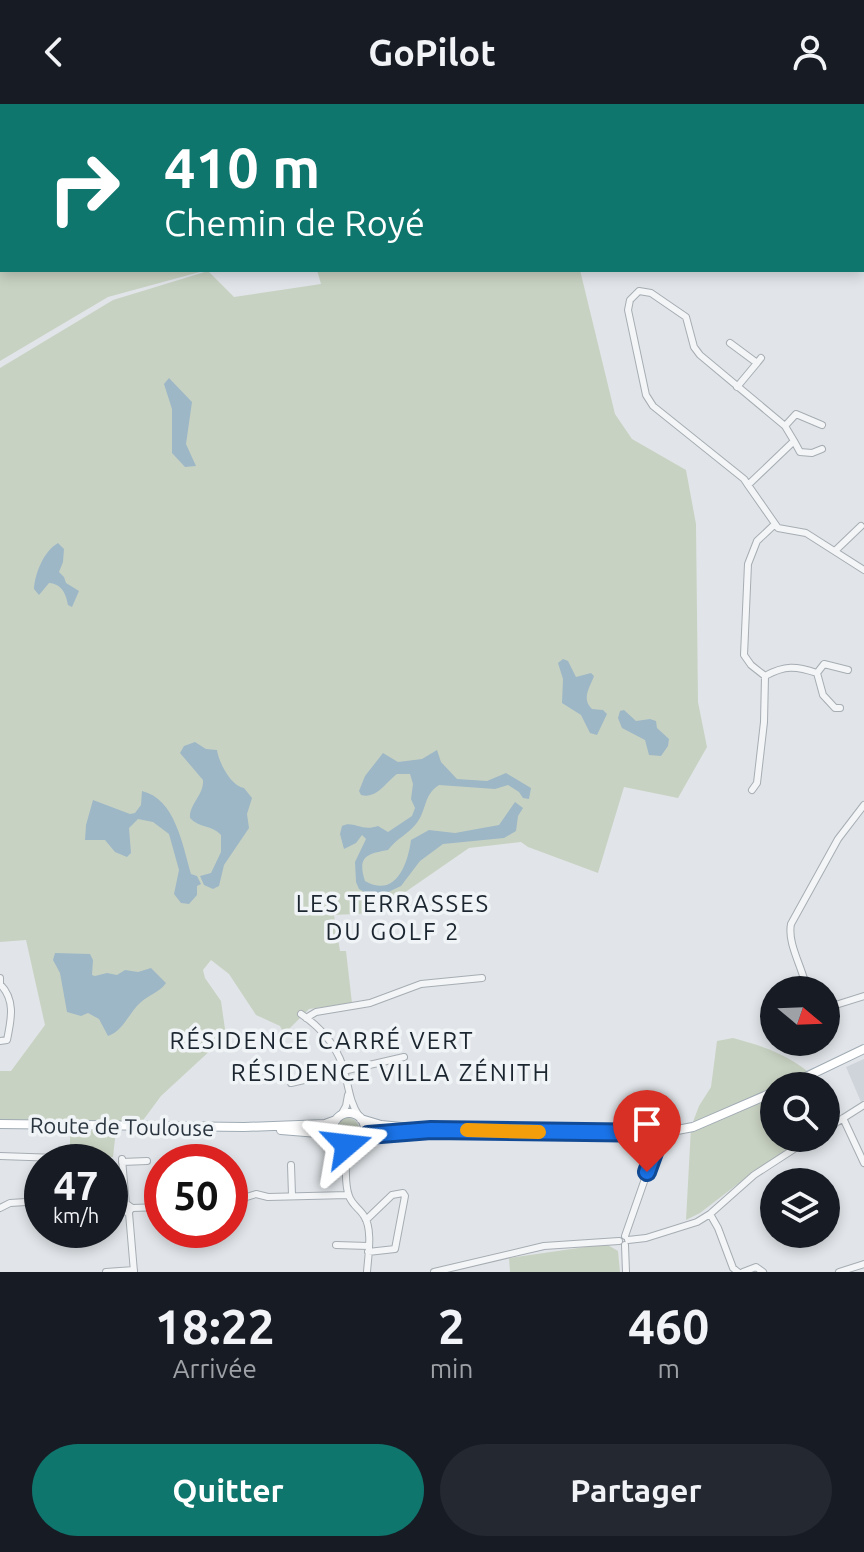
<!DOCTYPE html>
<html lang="fr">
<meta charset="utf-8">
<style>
:root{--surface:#171b24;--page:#242831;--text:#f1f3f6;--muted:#9ea1a6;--accent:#0f766e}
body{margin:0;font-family:Ubuntu,sans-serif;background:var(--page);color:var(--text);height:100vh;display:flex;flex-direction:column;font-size:30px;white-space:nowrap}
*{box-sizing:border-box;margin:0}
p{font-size:26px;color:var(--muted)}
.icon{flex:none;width:44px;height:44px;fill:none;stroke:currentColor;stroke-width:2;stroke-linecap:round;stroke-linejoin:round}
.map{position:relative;height:1168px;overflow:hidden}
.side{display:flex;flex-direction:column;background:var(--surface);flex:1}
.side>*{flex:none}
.top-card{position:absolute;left:0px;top:0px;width:864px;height:168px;box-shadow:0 4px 12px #0003;background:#0f766e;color:#fff;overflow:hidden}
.needle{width:52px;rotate:109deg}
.buttons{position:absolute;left:760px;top:872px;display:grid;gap:16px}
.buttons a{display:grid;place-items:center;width:80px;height:80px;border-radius:50%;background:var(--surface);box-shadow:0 4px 12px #0003;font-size:40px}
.speed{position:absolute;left:24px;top:1040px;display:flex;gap:16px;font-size:40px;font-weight:700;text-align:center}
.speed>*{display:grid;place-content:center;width:104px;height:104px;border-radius:50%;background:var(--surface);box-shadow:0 4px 12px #0003;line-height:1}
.speed small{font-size:20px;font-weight:400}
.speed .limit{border:12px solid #d22;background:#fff;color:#111}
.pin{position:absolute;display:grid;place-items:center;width:68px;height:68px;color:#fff;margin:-82px -34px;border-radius:50% 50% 50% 0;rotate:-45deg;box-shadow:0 0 8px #0007}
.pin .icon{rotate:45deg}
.me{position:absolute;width:88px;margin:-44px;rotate:73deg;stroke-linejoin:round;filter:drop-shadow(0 0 6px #0008)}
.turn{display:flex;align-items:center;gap:28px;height:168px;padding:0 32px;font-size:36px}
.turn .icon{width:104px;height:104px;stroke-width:2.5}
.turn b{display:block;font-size:56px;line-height:68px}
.eta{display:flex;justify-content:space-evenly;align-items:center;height:136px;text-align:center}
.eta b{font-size:48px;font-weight:700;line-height:56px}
.action{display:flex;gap:16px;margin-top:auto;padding:16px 32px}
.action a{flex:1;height:92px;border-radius:48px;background:var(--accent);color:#fff;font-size:32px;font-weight:700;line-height:92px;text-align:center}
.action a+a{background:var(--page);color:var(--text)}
header{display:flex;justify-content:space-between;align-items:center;height:104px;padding:0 32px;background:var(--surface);font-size:36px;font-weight:700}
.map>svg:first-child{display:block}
</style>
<header><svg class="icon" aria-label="back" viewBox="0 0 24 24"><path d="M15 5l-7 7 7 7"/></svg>GoPilot<svg class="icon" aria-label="person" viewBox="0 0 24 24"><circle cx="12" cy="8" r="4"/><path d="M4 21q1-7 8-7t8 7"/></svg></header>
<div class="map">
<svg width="864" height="1168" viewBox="0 0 864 1168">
<rect width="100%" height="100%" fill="#e1e5e9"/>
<path fill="#cfd4db" d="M198,0h404v2h-403z
M864,955v41l-3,2 -15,-35z"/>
<path fill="#c8d2c2" d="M0,152l2,14h205l-99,27 -108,64z
M317,166h263l35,144 17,25 54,31 10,54 2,178 9,45 -29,51 -54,-11 -26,86 -70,-26 -7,-5 -52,6 -94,65 -41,2 6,36h6l6,52 -43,6 -25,25 -4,-8 -24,-11 -27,-41 -18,-14 -8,10 2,8 16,23 5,35 -65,60 -20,27 -141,-2v-50h11l34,-46 -19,-85 -26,2v-574l113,-68 95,-29 26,26 87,-13z
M733,934c35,9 66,21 90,48h-49v52h34l-69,45 -39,30 -14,7 5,-93 8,-21 12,-19 6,-46z
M337 1025a11 11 0 1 1 22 0a11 11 0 1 1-22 0Z
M70,1025l46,1 -3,27 -43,2z
M606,1140l12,7 2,21h-110l-1,-14z"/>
<path fill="#9db7c7" d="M169,274l23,24 -6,42 10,22 -11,1 -13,-14v-44l-8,-25z
M58,439l6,6 -1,13 -4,10 5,5 2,6 13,8 -7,16 -4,-2c-2,-11 -6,-21 -19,-22l-10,12 -5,-6c1,-16 10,-38 24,-46z
M563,555l5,2 8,16 15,-4 3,3c-4,11 -13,23 -2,33l11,1 4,4 -10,21 -7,-2 -9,-18 -19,-12 1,-24 -5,-16z
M624,606l12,11 14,-2 6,2 1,7 12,11 -1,7 -7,10 -12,-1 -4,-15 -23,-12 -4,-10 2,-7z
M195,638l11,7 11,1c2,13 14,36 27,38l8,10 -5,16 2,14 -25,37 -5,21 -6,3 -9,-4 -4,-9 11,-3 10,-21v-17c-9,-10 -22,-7 -31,-17 -1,-14 14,-23 13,-38l-23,-27 4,-7z
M437,646l4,12 16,17 30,2 19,-8 25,15 -2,11 -6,-1 -4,-6 -11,-7 -13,4 -56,-4c-16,10 -12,26 -23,39 -8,10 -20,15 -28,26 -21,4 -31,6 -23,31 31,18 43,-18 46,-41l18,-10 26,3 44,-8 16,-23 8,6 -5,8 -2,15 -12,7 -61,6 -23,17 -19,25 -21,10 -14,-3 -7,-4 -3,-7 -1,-20 11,-23 -4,-4 -6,8 -12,6 -4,-15 2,-8c11,-6 19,6 36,0l10,6 24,-16 3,-8 -4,-9 2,-15 -3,-10h-13c-12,9 -20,25 -36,21l-2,-4 6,-15 18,-23 15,9 24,-3z
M142,687c33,8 40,52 49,83l6,2 4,8 -4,2v9l-8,9 -8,-1 -7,-9 5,-24 -10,-36 -16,-12 -15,-3 -9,9 2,25 -4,4 -12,-5 -10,-12h-20l1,-15 7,-25 37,14 5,-1 6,-8z
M55,849l35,1 3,6 -1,15 3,1 12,-3 10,2 8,-5 13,2 13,-4 15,15c-7,10 -18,12 -26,20 -11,10 -17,28 -32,33l-9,-17 -11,-6 -7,3 -14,-4 -7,-39 -7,-13z"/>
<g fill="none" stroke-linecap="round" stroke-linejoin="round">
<g stroke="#a6adb3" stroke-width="8">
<path id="minor" d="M24,2l3,-2
M0,19l2,-2
M730,239l27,20 4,-5
M737,283l20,-24
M785,322l11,-12 26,11
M794,337l6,11 12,1 10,-4
M748,381l46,-44 -9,-15 -85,-71 -6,-8 -8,-30 -35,-24 -12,-2 -9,9 -2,10 18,85 7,11 91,73 4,6 30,43 28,5 58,37
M836,446l25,-24
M817,569l7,-9 24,6
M765,572c20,-11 31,-10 52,-3l6,22 12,13h5
M752,686l5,-7 7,-61 1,-46 -14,-11 -7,-10 4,-91 9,-23 18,-17
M0,874v6c16,16 11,36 7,56l-7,1
M807,886c-4,-22 -20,-46 -16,-66l47,-85 26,-34
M826,904l38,-12
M301,910c22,15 38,35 44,60 4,15 5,29 14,42
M306,914l10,-6 54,-9 51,-19 61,-6
M291,979l113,-26
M341,1011l5,-9 2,-11
M843,1014l21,45
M826,1025l38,-24
M339,1038c12,20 3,35 10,54 3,9 11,13 15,20 9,13 4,41 3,56
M0,1052l58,2 3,4
M122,1055l4,46
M349,1057l1,-9 8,-10
M122,1058l25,-1
M291,1061l1,30
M230,1098l26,-8 12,3 80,-2
M0,1104l10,-5 32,-2
M132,1104l-4,5 -4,-3 4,-5 4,3 30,-1
M110,1106h14
M129,1109l5,59
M710,1110l8,14 15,40 5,4
M366,1116l26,-25 11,-2 2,3 -10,53 -27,3
M625,1132l36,-103
M628,1136l18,-2 51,-16 13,-8 44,-39 57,-37
M336,1141l32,1
M625,1141l1,27
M106,1168l28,-2
M434,1168l110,-26 75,-5
M743,1168l13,-5 7,5
M839,1168l25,-8"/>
</g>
<g stroke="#a0abb4" stroke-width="10">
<path id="major" d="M787,982l77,-37
M333 1025a16 16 0 1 1 32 0a16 16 0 1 1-32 0Z
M361,1015l20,6 50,5 230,3 32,-6 81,-35
M0,1020l244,3 81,-3 11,-4
M281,1026l37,3 18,5
M363,1033l54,-5"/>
</g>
<use href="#minor" stroke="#f3f5f7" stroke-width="6"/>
<use href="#major" stroke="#fff" stroke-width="8"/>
</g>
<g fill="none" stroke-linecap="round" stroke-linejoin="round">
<g stroke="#114b97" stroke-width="20">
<path id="route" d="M347,1041l11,-3 10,-7 63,-5 230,3 -14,39"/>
</g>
<use href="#route" stroke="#1a73e8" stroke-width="14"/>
<path stroke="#f59e0b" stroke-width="14" d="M467,1026l72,2"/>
</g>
<g text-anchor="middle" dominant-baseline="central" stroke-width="7" stroke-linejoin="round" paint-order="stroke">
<g font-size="22" fill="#2a3540" stroke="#f0f4f6">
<text transform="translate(122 1022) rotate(1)">Route de Toulouse</text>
</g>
<g font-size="24" letter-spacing="2" fill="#1c2630" stroke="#f0f4f6">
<text x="393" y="799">LES TERRASSES<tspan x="393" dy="28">DU GOLF 2</tspan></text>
<text x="322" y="936">RÉSIDENCE CARRÉ VERT</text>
<text x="391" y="968">RÉSIDENCE VILLA ZÉNITH</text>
</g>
</g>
</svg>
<div class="buttons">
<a><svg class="needle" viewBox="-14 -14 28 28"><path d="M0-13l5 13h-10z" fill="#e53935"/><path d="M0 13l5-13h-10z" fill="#9ea1a6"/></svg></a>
<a><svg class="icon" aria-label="search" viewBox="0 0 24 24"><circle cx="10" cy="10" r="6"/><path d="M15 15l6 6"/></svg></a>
<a><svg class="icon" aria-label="layers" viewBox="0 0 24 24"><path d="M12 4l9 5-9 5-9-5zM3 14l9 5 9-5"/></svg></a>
</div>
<div class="speed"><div>47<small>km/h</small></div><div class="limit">50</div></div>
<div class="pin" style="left:647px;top:1068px;background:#d93025"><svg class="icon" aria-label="arrive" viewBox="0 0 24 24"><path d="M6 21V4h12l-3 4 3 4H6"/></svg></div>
<svg class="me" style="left:347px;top:1041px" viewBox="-20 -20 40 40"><path d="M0-17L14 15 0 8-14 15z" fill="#1a73e8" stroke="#fff" stroke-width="4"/></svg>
<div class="top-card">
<div class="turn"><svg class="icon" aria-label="right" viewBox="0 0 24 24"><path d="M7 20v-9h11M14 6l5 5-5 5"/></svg><div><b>410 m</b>Chemin de Royé</div></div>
</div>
</div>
<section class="side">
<div class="eta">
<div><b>18:22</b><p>Arrivée</p></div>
<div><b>2</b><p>min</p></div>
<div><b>460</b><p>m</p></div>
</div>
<div class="action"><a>Quitter</a><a>Partager</a></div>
</section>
